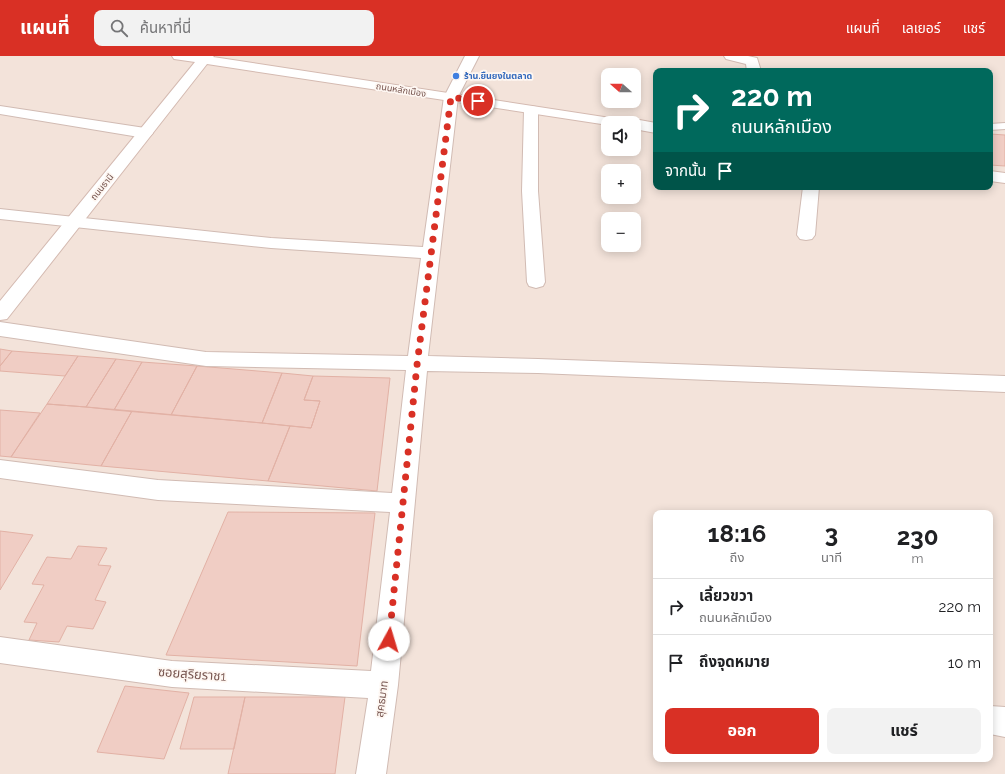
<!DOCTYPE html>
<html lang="th">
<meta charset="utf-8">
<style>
:root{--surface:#fff;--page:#f2f2f2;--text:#202124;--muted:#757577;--line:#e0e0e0;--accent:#d93025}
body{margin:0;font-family:Raleway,"Noto Sans Thai",sans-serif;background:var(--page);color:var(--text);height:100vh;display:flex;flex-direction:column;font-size:15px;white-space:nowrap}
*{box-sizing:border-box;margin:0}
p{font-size:13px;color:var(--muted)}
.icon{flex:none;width:22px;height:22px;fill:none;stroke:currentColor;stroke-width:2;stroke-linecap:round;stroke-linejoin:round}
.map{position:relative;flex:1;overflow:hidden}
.drawer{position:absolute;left:653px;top:454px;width:340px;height:252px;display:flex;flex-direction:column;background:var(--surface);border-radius:8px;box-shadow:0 2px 10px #0003}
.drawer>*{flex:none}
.hud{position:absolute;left:653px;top:12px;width:340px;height:122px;border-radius:8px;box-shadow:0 2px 10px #0003;background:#00695c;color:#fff;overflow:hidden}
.needle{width:26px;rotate:291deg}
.controls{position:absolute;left:601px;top:12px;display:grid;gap:8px}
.controls a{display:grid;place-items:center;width:40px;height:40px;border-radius:8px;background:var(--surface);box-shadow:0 2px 10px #0003;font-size:20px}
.pin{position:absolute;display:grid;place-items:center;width:34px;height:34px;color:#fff;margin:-17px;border:2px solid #fff;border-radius:50%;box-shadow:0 1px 4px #0007}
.me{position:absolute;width:44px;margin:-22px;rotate:6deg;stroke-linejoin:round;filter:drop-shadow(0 0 3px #0008)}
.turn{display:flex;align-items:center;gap:14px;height:84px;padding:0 12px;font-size:18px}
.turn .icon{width:52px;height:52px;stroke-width:2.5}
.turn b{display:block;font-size:28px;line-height:34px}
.then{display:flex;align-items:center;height:38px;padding:0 12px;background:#0003;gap:8px;font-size:15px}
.eta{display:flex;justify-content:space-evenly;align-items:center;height:68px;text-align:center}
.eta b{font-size:24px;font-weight:700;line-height:28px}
.cta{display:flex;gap:8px;margin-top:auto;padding:8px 12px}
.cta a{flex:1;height:46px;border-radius:8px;background:var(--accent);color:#fff;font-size:16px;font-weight:700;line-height:46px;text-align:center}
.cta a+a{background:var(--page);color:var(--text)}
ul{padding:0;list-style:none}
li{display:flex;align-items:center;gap:12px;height:56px;padding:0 12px;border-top:1px solid var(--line)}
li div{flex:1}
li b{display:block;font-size:15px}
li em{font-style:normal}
header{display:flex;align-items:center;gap:24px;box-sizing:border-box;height:56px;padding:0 20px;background:var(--accent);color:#fff}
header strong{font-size:19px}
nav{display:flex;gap:22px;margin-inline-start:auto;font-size:14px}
.search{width:280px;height:36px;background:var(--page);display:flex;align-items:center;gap:10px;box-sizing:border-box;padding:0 14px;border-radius:8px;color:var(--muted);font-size:15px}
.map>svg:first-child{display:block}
</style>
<header>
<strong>แผนที่</strong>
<div class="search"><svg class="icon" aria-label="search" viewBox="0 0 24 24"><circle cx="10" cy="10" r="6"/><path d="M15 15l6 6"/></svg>ค้นหาที่นี่</div>
<nav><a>แผนที่</a><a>เลเยอร์</a><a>แชร์</a></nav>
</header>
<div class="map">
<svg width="1005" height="718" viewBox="0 0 1005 718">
<rect width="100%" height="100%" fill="#fcf2eb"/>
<path fill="#f3e3da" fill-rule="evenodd" d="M0,0h1005v718h-1005zM656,15h334v116h-334zM608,19h26v26h-26zM608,67h26v26h-26zM608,115h26v26h-26zM608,163h26v26h-26zM656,457h334v246h-334z"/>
<path fill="#f0cdc4" stroke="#e2b1a5" d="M990,78l15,1v31l-15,-1z
M0,293l12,2 -12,15z
M12,295l66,5 -13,20 -65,-5v-5z
M78,300l38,3 -30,48 -39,-3z
M116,303l26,3 -28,48 -28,-3z
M142,306l55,4 -26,49 -57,-5z
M197,310l85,7 -20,50 -91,-8z
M282,317l31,3 -9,24 16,1 -9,27 -49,-5z
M313,320l77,2 -13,113 -109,-10 22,-55 21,2 9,-27 -16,-1z
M47,348l39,3 46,4 -31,55 -90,-9z
M0,354l40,3 -29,44 -11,-1z
M132,355l130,12 28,3 -22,55 -167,-15z
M228,456l147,1 -18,153 -191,-11z
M0,475l33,4 -33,55z
M78,490l29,2 -9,17 13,1 -16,34 11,2 -13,27 -26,-3 -8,16 -30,-2 8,-17 -13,-1 20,-37 -12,-1 15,-27 24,2z
M125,630l64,7 -25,66 -67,-7z
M194,641h51l-11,52h-54z
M245,641h100l-10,77h-107z"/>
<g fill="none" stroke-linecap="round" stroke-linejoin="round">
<g stroke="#d1bbb3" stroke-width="2">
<path id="lane" d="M1005,67v6l-15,1v-6z"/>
</g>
<g stroke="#d1bbb3" stroke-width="2">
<path id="street" d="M465,0h14l-21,41 -30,259 110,3 467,17v16l-467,-19 -111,-2 -29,314 -12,89h-30l12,-76 -196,-11 -172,-24v-26l172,24 199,10 19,-159 -232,-12 -158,-22v-18l158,20 234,13 14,-123 -200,-4 -206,-30v-14l206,30 202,4 13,-98 -150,-10 -271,-29v-10l271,29 152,9 21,-150z
M724,0h24l9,2 4,13h-14l-1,-7 -20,-5z
M0,50l145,22 5,2 3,3 -3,3 -5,2 -145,-24z
M531,50l5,1 2,3v81l7,91 -2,4 -7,2 -7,-2 -2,-4 -5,-91 2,-81 2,-3z
M803,131h16l-4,48 -3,4 -6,1 -6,-1 -3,-4z
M990,650l15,1v30l-15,-3z"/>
</g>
<g stroke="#d4bab1" stroke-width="2">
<path id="secondary" d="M172,0h42l-1,1 417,64 4,-2 22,4v10l-22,-4v-6h-26v2l-401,-61 -200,255 -7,1v-19l195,-239 -21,-3z
M990,115l15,2v10l-15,-2z"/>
</g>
<use href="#lane" fill="#fff" fill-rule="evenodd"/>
<use href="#street" fill="#fff" fill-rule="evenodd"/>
<use href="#secondary" fill="#fff" fill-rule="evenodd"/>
</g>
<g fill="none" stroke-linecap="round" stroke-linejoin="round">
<path stroke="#d93025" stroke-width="7" stroke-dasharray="0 12.6" d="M389,584l28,-275 34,-268 27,4"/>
</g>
<circle fill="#3f7fe0" stroke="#fef7f2" stroke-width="1.5" cx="456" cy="20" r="4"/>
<g text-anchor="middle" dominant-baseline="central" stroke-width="3.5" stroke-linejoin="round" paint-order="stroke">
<g font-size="9" font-weight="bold" fill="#366cbe" stroke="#fef7f2" text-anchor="start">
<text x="464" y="20">ร้าน.ยืนยงในตลาด</text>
</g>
<g font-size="9" fill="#77554f" stroke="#fef7f2">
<text transform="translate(401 34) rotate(9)">ถนนหลักเมือง</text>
<text transform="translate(102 131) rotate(-51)">ถนนธานี</text>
</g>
<g font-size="11" fill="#77554f" stroke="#fef7f2">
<text transform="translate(382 643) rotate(-82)">สุคธมาท</text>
</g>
<g font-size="13" fill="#77554f" stroke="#fef7f2">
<text transform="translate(192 618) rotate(4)">ซอยสุริยราช1</text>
</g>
</g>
</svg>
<div class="controls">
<a><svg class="needle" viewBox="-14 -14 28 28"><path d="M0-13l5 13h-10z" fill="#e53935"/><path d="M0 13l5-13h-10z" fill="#757577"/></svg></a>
<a><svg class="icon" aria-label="sound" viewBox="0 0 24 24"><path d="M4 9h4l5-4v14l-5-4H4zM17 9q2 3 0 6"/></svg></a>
<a>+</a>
<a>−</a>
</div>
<div class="pin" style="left:478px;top:45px;background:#d93025"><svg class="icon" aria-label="arrive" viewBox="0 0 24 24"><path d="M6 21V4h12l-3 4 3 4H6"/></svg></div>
<svg class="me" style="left:389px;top:584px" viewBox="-20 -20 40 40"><circle r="19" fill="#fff"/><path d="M0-13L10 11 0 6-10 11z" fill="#d93025"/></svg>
<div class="hud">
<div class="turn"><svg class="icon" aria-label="right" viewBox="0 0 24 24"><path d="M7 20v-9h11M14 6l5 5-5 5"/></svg><div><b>220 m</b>ถนนหลักเมือง</div></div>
<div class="then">จากนั้น<svg class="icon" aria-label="arrive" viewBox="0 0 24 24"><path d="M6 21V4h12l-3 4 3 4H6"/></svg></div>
</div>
<section class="drawer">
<div class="eta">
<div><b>18:16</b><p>ถึง</p></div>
<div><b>3</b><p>นาที</p></div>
<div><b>230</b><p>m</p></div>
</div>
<ul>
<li><svg class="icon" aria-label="right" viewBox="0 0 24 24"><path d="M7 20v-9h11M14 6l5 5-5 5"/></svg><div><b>เลี้ยวขวา</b><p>ถนนหลักเมือง</p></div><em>220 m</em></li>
<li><svg class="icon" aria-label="arrive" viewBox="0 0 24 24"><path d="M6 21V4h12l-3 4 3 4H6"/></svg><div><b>ถึงจุดหมาย</b></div><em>10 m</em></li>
</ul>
<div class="cta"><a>ออก</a><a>แชร์</a></div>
</section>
</div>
